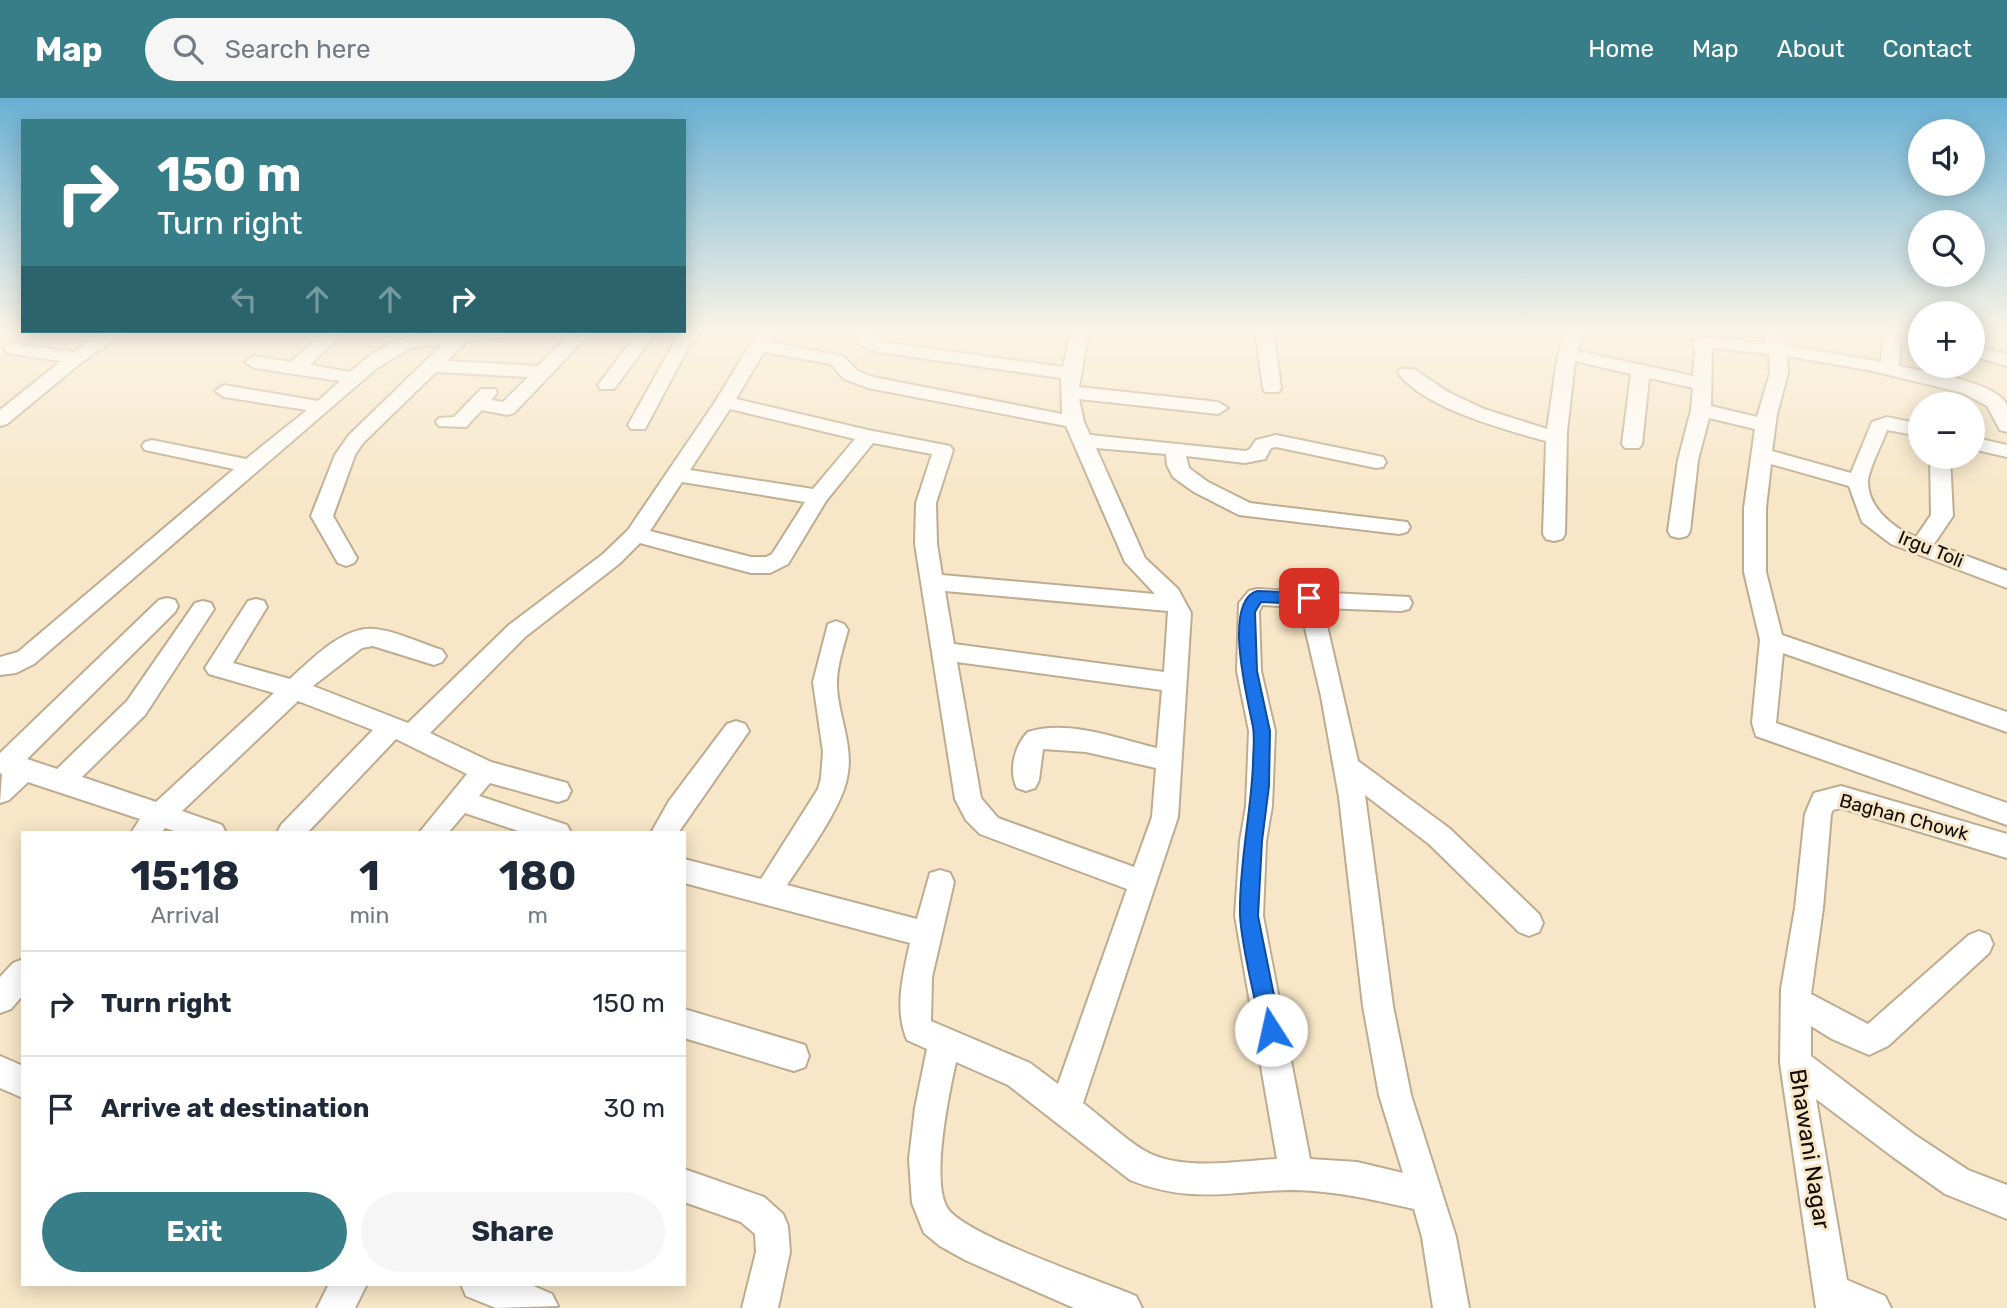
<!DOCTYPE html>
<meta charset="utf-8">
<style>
:root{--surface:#fff;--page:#f6f6f7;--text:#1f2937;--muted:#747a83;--line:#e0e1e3;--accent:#377e89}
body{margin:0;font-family:Rubik,sans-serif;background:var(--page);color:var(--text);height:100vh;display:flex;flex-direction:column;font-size:26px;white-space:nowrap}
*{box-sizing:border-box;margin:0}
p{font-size:23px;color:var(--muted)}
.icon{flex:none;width:38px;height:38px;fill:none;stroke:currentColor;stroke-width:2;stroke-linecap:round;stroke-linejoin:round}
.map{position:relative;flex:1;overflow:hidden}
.side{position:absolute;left:21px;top:733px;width:665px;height:455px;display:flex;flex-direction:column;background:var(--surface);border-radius:0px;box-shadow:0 4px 18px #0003}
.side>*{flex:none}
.hud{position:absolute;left:21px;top:21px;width:665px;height:214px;border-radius:0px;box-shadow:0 4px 18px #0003;background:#377e89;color:#fff;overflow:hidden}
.controls{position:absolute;left:1908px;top:21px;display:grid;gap:14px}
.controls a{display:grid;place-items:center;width:77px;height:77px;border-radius:50%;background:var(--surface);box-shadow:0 4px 18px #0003;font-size:35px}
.pin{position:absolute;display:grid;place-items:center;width:60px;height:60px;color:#fff;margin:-30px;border-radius:14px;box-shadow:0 4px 10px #0006}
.me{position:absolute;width:77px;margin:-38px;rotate:350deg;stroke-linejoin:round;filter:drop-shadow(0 0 5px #0008)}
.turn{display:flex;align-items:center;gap:24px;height:147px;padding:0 21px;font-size:32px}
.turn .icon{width:91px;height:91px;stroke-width:2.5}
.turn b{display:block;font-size:49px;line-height:60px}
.lanes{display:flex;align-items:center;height:66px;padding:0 21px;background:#0003;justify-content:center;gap:35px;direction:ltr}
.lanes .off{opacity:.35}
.eta{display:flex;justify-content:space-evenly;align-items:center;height:119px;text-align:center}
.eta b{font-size:42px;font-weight:700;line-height:49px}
.cta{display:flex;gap:14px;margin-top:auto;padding:14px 21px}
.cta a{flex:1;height:80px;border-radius:42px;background:var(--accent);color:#fff;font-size:28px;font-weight:700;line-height:80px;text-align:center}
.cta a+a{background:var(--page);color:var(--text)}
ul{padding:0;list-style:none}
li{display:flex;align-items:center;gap:21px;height:105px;padding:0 21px;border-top:2px solid var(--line)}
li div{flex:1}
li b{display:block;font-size:26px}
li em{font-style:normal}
header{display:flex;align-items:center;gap:42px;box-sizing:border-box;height:98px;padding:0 35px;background:var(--accent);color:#fff}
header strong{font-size:33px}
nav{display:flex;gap:38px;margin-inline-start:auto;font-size:24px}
.search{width:490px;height:63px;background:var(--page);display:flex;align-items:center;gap:18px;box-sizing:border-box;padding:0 24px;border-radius:38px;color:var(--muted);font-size:26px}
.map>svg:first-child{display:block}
</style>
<header>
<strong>Map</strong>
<div class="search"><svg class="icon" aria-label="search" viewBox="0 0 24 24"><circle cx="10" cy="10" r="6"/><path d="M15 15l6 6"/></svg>Search here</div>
<nav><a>Home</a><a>Map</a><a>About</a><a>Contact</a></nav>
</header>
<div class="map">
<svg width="2007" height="1210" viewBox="0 0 2007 1210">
<rect width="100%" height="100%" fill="#f7e6c7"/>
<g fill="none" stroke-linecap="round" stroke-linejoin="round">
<g stroke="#bdac90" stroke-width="4">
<path id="street" d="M702,232l-13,16 -44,83h-14l-3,-4 47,-84 8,-10z
M759,232h18l-7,12 73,14 15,15 15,6 189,37 -1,-36 -183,-26 -17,-6 -5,-9 3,-7h18l-2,9 7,3 181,25 8,-37h18l-10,57 139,15 10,6 -10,6 -139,-15 5,23 6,13 155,16 5,-2 6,-9 20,-5 107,22 3,5 -3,5 -7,1 -100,-21 -5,1 -6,11 -20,4 -59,-7 3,12 19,14 42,21 157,19 3,5 -3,5 -8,2 -160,-19 -45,-23 -21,-15 -6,-12 -1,-11 -70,-6 49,110 33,31 13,24 -13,204 -95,286c19,14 50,44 70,52 37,15 85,6 124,4l-42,-243 5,-75 6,-35 3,-75 -12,-60 2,-68 10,-12 8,-2 152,8 3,6 -3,6 -8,2 -78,-3 35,153 91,67 90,86 4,9 -4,9 -10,4 -10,-4 -90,-88 -64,-49 28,211 18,89 45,142 13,71h-36l-11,-71 -8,-28c-39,-9 -78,-18 -118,-19 -63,0 -104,15 -166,-10l-122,-95 -52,-23c-7,31 -26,121 -8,147 19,27 153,72 188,87l6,12h-68l-109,-48 -25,-14 -16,-13 -12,-30 -3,-44 6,-51 12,-59 -20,-9c-13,-31 -4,-65 3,-97l-226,-60v-24l77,20 57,-90 3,-11 2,-26 -10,-70 15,-58 8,-3 8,3 4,6c-5,19 -12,38 -11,58 2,30 17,59 10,90 -6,32 -42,79 -60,107l130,34 13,-46 10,-3 10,3 4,9 -22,95 -1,44 99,42 28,21 69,-195 -147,-55 -14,-14 -11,-21 -40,-255 1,-41 16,-49 -59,-11 -47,58 -38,63 -18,9h-19l-111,-30 -21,21 -94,73 -95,96 61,29 76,21 4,8 -4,8 -9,3 -68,-19 -11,13 88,29 4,8h-47l-59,-20 -17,20h-29l48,-59 -71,-35 -89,94h-30l4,-8 92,-95 -75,-29 -116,110 40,14 4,8h-46l-15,-5 -4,5h-30l9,-14 -112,-37 -19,18 -9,3 2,-29 -2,-1v-20l159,-153 8,-2 8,2 3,6 -3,6 -148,147 30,10 70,-68 68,-98 8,-2 8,2 3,6 -69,106 -63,62 74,25 118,-109 -65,-19 -4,-6 43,-67 8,-2 8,2 3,6 -34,56 57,16c21,-19 53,-53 84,-50 19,1 49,15 68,21l4,6 -4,6 -8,3 -61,-19 -11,2 -49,38 95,37 101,-98 94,-71 25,-24 87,-128zM764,254l67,12 13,15 24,9 198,38 59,136 30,32 -213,-19 -5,-31 -1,-41 17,-53 -3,-4 -82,-16 -132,-31zM730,311l125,30 -42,50 -123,-19zM682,384l123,20 -33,52 -6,3h-15l-101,-26zM945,493l223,20 -4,61 -210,-28zM1262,507l38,2 21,89 18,101 24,209 16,89 24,78 -46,-11 -47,-3 -47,-243 3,-75 6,-35 3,-75 -14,-60 -2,-59zM957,564l205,28 -5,58c-39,-9 -89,-29 -129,-16 -13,13 -20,38 -11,56l9,3 9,-3 4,-8 4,-31 43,3 70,16 -4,49 -18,50 -136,-49 -17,-20z
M1255,232h18l8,58 -2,4h-14l-2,-4z
M1565,232h18l-5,21 115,25 2,-26 -3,-8 9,-5 65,6 -3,-9 3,-4h12l8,15 95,17 2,-32h18l-2,36c23,5 99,16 108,39 0,7 0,19 0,27l-7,-2 -13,-24 -24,-13 -90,-22 -86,-15 1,17 -11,41 -5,37 79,22 21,-51 15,-5 33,7v12l-33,-6c-4,12 -19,40 -19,52 0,26 26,47 48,55l15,-22 -1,-58h20l3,59 -19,28 73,27v17l-116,-44 -29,-22 -13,-36 -78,-22 -5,44v64l16,63 225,77v20l-224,-79 -7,70 231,80v22l-251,-89 -4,-13 8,-83 -16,-68v-64l11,-79 -46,-11 -11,42 -8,71 -3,5 -8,2 -8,-2 -3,-5 10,-71 13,-50 2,-22 -44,-10 -7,66 -3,4h-14l-3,-4 9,-70 -56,-13 -8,70 -2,103 -3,5 -8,2 -8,-2 -3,-5 3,-93c-41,-11 -122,-33 -148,-68l2,-4h14l34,23 36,17 63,20 11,-75zM1712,250l57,6 1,19 -13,44 -46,-11z
M1901,232h19v9z
M105,233h21l-44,31 -75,62 -7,2v-16l61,-49 -54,-8 -3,-4 3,-4 6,-1 60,8z
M326,233l17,2 -33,32 40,7c15,-13 31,-26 50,-32 30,-11 86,-11 118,-9l-9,5 -42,5 -20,20 91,5 35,-35h19l-78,82 -7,2 -25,-5 -16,17 -27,-1 -3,-4 3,-4 15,-1 27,-28h14l2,4 -6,7 12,2 25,-25 -92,-5 -73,71 -8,12 -22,61 24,42 -3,5 -8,3 -8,-3 -27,-47 24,-61 14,-20 94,-91 -32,4 -34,20 -343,296 -18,9 -16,2v-18l18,-5 216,-183 -89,-19 -3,-4 3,-4 7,-2 94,19 61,-49 -83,-13 -9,-6 9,-6 94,16 22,-20 -86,-13 -9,-6 9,-6 37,6z
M639,233h18l-43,58h-14l-2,-4z
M1972,247l35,9v12l-35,-10z
M1972,339l35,8v12l-35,-8z
M736,623l9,3 4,7 -71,102h-27l18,-32 58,-77z
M1841,688l166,48v24l-166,-50 -8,2 -2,4 -8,94 -12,86 57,30 101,-89 10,-4 10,4 4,9 -4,9 -101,93 -19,9 -37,-16 -21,-13v30l104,79 53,35 39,15v34l-62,-25 -52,-37 -77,-58 31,181 38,16 6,12h-75l-36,-245 1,-74 14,-81 10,-94 9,-21z
M23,861v36l-12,14 -11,4v-36l13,-14z
M684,911l121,36 4,11 -4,11 -11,4 -110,-33z
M0,958l23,10v32l-23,-10z
M684,1071l80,28 19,17 5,12 2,26 -12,56h-36l14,-56 -1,-18 -14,-12 -57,-20z
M329,1186h38l-12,24h-38z
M461,1186h68l23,10 6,12 -62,2 -30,-12z"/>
</g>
<use href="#street" fill="#fff" fill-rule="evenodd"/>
</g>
<linearGradient id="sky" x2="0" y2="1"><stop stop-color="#68b0d4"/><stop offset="0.58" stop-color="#fbf4e6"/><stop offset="1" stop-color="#fbf4e6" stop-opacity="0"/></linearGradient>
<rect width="2007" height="402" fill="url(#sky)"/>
<path fill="#1a73e8" stroke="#114b97" stroke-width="2" d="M1257,493l52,2 8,5 -8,6 -48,-2 -6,10 2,59 13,60 -1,55 -7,55 -4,75 23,114 -3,7 -7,3 -7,-3 -3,-7c-6,-34 -20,-83 -21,-116 -1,-50 11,-100 13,-150 0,-12 2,-25 0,-37 -5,-27 -31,-125 4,-136z"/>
<g text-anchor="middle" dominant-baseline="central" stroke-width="6" stroke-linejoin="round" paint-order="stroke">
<g font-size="19" fill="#110c03" stroke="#f7e6c7">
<text transform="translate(1931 451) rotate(22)">Irgu Toli</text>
<text transform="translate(1904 719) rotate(15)">Baghan Chowk</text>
</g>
<g font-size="23" fill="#110c03" stroke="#f7e6c7">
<text transform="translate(1810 1051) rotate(81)">Bhawani Nagar</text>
</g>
</g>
</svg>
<div class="controls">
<a><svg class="icon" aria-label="sound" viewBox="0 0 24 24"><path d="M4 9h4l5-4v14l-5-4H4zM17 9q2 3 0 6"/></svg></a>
<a><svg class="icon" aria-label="search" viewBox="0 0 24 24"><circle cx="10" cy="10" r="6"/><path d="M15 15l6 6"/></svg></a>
<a>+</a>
<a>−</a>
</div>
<div class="pin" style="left:1309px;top:500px;background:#d93025"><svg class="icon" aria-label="arrive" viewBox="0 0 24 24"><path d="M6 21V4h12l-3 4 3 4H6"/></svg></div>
<svg class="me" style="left:1271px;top:932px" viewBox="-20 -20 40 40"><circle r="19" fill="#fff"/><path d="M0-13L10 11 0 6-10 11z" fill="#1a73e8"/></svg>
<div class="hud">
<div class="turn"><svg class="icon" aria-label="right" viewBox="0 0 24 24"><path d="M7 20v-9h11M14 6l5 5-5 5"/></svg><div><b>150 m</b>Turn right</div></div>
<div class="lanes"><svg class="icon off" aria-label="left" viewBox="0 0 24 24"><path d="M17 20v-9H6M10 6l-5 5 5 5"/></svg><svg class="icon off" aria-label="ahead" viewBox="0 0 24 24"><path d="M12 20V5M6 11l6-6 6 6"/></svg><svg class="icon off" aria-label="ahead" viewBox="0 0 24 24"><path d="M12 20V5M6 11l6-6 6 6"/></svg><svg class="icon" aria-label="right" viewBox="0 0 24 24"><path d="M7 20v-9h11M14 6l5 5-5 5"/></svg></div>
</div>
<section class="side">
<div class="eta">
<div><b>15:18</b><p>Arrival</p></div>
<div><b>1</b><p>min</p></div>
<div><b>180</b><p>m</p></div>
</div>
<ul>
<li><svg class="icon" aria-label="right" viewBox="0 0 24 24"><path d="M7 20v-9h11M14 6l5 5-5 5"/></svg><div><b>Turn right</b></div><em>150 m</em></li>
<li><svg class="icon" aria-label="arrive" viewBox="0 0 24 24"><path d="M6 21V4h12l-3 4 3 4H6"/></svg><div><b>Arrive at destination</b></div><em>30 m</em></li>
</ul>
<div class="cta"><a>Exit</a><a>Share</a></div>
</section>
</div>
